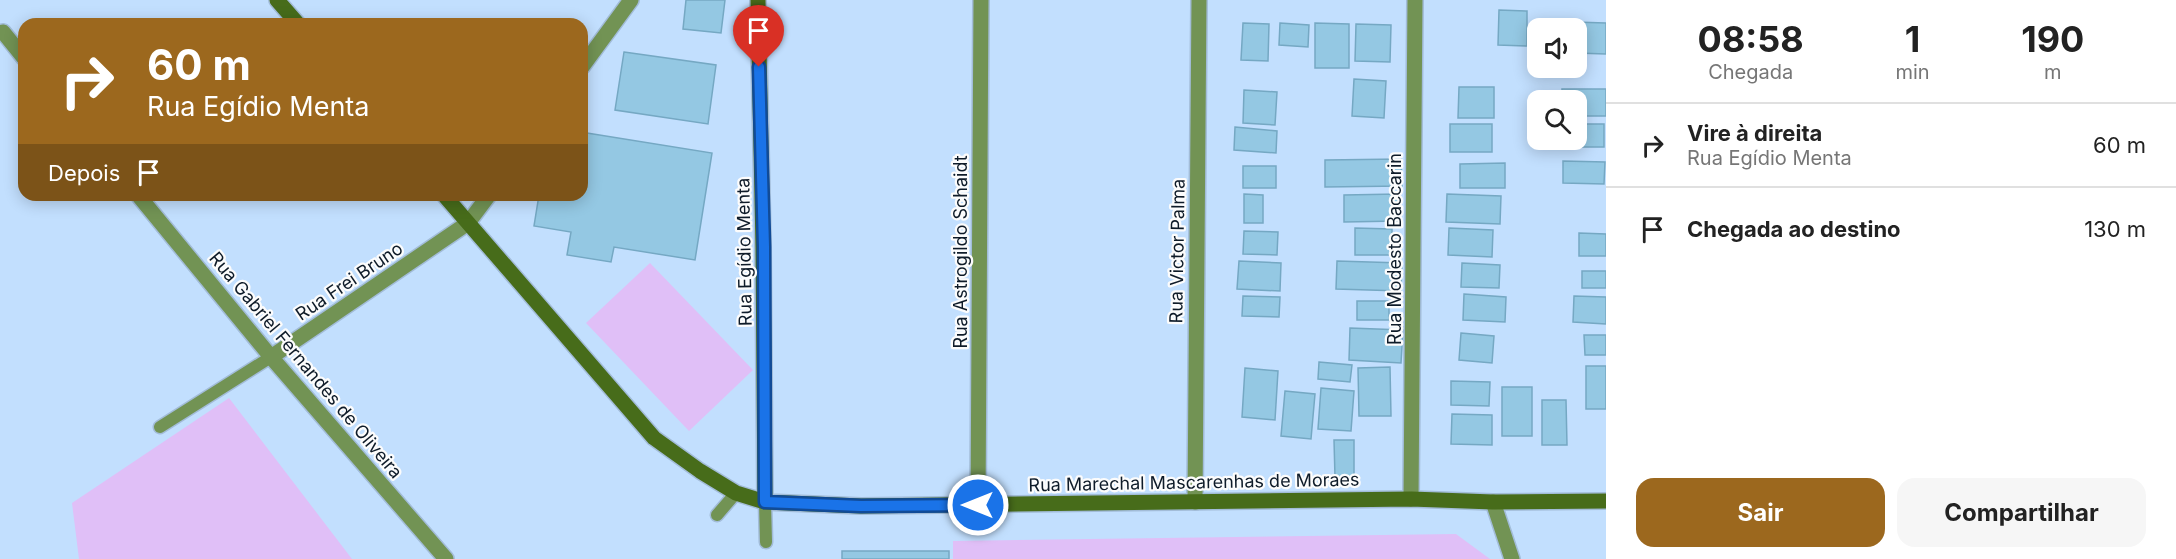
<!DOCTYPE html>
<html lang="pt">
<meta charset="utf-8">
<style>
:root{--surface:#fff;--page:#f6f6f6;--text:#222;--muted:#767676;--line:#e0e0e0;--accent:#9c681e}
body{margin:0;font-family:Inter,sans-serif;background:var(--page);color:var(--text);height:100vh;display:flex;flex-direction:column;font-size:22px;white-space:nowrap}
*{box-sizing:border-box;margin:0}
p{font-size:20px;color:var(--muted)}
.icon{flex:none;width:33px;height:33px;fill:none;stroke:currentColor;stroke-width:2;stroke-linecap:round;stroke-linejoin:round}
.map{position:relative;flex:1;overflow:hidden}
.sheet{display:flex;flex-direction:column;background:var(--surface);width:570px}
.sheet>*{flex:none}
.hud{position:absolute;left:18px;top:18px;width:570px;height:183px;border-radius:18px;box-shadow:0 3px 15px #0003;background:#9c681e;color:#fff;overflow:hidden}
.tools{position:absolute;left:1527px;top:18px;display:grid;gap:12px}
.tools a{display:grid;place-items:center;width:60px;height:60px;border-radius:12px;background:var(--surface);box-shadow:0 3px 15px #0003;font-size:30px}
.pin{position:absolute;display:grid;place-items:center;width:51px;height:51px;color:#fff;margin:-62px -26px;border-radius:50% 50% 50% 0;rotate:-45deg;box-shadow:0 0 6px #0007}
.pin .icon{rotate:45deg}
.me{position:absolute;width:66px;margin:-33px;rotate:270deg;stroke-linejoin:round;filter:drop-shadow(0 0 4px #0008)}
.turn{display:flex;align-items:center;gap:21px;height:126px;padding:0 30px;font-size:27px}
.turn .icon{width:78px;height:78px;stroke-width:2.5}
.turn b{display:block;font-size:42px;line-height:51px}
.then{display:flex;align-items:center;height:57px;padding:0 30px;background:#0003;gap:12px;font-size:22px}
.eta{display:flex;justify-content:space-evenly;align-items:center;height:102px;text-align:center}
.eta b{font-size:36px;font-weight:700;line-height:42px}
.primary-button{display:flex;gap:12px;margin-top:auto;padding:12px 30px}
.primary-button a{flex:1;height:69px;border-radius:18px;background:var(--accent);color:#fff;font-size:24px;font-weight:700;line-height:69px;text-align:center}
.primary-button a+a{background:var(--page);color:var(--text)}
ul{padding:0;list-style:none}
li{display:flex;align-items:center;gap:18px;height:84px;padding:0 30px;border-top:2px solid var(--line)}
li div{flex:1}
li b{display:block;font-size:22px}
li em{font-style:normal}
main{display:flex;flex:1;min-height:0}
.map>svg:first-child{display:block}
</style>
<main>
<div class="map">
<svg width="1606" height="559" viewBox="0 0 1606 559">
<rect width="100%" height="100%" fill="#c2dffe"/>
<path fill="#e0bff7" d="M650,263l103,107 -64,61 -103,-108z
M229,398l123,161h-273l-7,-56z
M1456,534l34,25h-537v-18z"/>
<path fill="#94c8e3" stroke="#75a8c3" stroke-width="1.5" d="M686,0h39l-4,33 -38,-4z
M1499,10l28,1v35l-29,-1z
M1574,22l32,1v31l-30,-1v-25h-2z
M1243,23l26,1 -1,37 -27,-1z
M1280,23l29,2 -1,22 -29,-2z
M1315,23l34,1v44h-34z
M1356,24l35,1 -1,37 -35,-1z
M624,52l92,13 -8,59 -93,-14z
M1354,79l32,2 -2,37 -32,-2z
M1459,87h35v31h-36z
M1562,89h44v27h-30v-16h-14z
M1244,90l33,2 -2,33 -32,-2z
M1450,124h42v28h-42z
M1576,124h28v23h-49v-7h21z
M1235,127l42,4 -1,22 -42,-3z
M587,133l125,20 -17,107 -81,-13 -3,15 -44,-7 4,-23 -37,-6 5,-31h43v-35z
M1401,159l1,27 -77,1v-27z
M1563,161l42,1 -1,22 -41,-1z
M1505,163v25h-45v-24z
M1243,166h33v22h-33z
M1244,194l19,1v28h-19z
M1398,194l1,27 -55,1v-27z
M1447,194l54,2 -1,28 -54,-2z
M1355,228l37,1v26h-37z
M1449,228l44,2 -1,27 -44,-2z
M1244,231l34,1 -1,23 -34,-1z
M1579,233l27,1v22h-27z
M1239,261l42,2 -1,28 -43,-2z
M1337,261l65,2 -1,28 -65,-2z
M1462,263l38,2 -1,23 -38,-1z
M1582,271h24v17h-24z
M1464,294l42,3 -1,25 -42,-2z
M1243,296l37,1 -1,20 -37,-1z
M1574,296l32,1v27l-33,-2z
M1357,301h32v19h-32z
M1350,328l53,2 -2,33 -52,-3z
M1461,333l33,3 -2,27 -33,-3z
M1584,335h22v20h-21z
M1319,362l33,3 -2,17 -32,-3z
M1586,366h20v43h-20z
M1390,367l1,49h-32l-1,-48z
M1245,368l33,3 -3,49 -33,-3z
M1451,381l39,1 -1,24 -38,-1z
M1502,387h30v49h-30z
M1321,388l33,3 -3,40 -33,-2z
M1285,391l30,3 -4,45 -30,-3z
M1542,400h24l1,45h-25z
M1452,414l40,1v30l-41,-1z
M1334,440h20v37h-19z
M842,551h107v8h-107z"/>
<g fill="none" stroke-linecap="round" stroke-linejoin="round">
<g stroke="#a2bcd8" stroke-width="15">
<path id="lane" d="M160,427l111,-70
M765,502l1,40
M717,515l19,-22"/>
</g>
<g stroke="#a2bcd8" stroke-width="18">
<path id="street" d="M3,32l21,26
M582,67l49,-67
M138,195l133,162 175,202
M271,357l197,-134 21,-28
M1411,499l4,-499
M1195,502l4,-502
M1493,502l19,57
M978,505l3,-505"/>
</g>
<g stroke="#a2bcd8" stroke-width="18">
<path id="secondary" d="M277,0l21,24
M758,0l5,247 2,255
M444,195l210,243 46,33 36,22 29,9 96,4 550,-7 82,3 113,-1"/>
</g>
<use href="#lane" stroke="#729354" stroke-width="12"/>
<use href="#street" stroke="#729354" stroke-width="15"/>
<use href="#secondary" stroke="#476c1a" stroke-width="15"/>
</g>
<g fill="none" stroke-linecap="round" stroke-linejoin="round">
<g stroke="#114b97" stroke-width="15">
<path id="route" d="M759,67l5,180 1,255 96,4 117,-1"/>
</g>
<use href="#route" stroke="#1a73e8" stroke-width="10"/>
</g>
<g text-anchor="middle" dominant-baseline="central" stroke-width="4.5" stroke-linejoin="round" paint-order="stroke">
<g font-size="18" fill="#0e1b29" stroke="#fcfcfc">
<text transform="translate(1394 249) rotate(-90)">Rua Modesto Baccarin</text>
<text transform="translate(1177 251) rotate(-89)">Rua Victor Palma</text>
<text transform="translate(744 252) rotate(-91)">Rua Egídio Menta</text>
<text transform="translate(960 252) rotate(-90)">Rua Astrogildo Schaidt</text>
<text transform="translate(349 281) rotate(-34)">Rua Frei Bruno</text>
<text transform="translate(306 365) rotate(50)">Rua Gabriel Fernandes de Oliveira</text>
<text transform="translate(1194 482) rotate(-1)">Rua Marechal Mascarenhas de Moraes</text>
</g>
</g>
</svg>
<div class="tools">
<a><svg class="icon" aria-label="sound" viewBox="0 0 24 24"><path d="M4 9h4l5-4v14l-5-4H4zM17 9q2 3 0 6"/></svg></a>
<a><svg class="icon" aria-label="search" viewBox="0 0 24 24"><circle cx="10" cy="10" r="6"/><path d="M15 15l6 6"/></svg></a>
</div>
<div class="pin" style="left:759px;top:67px;background:#d93025"><svg class="icon" aria-label="arrive" viewBox="0 0 24 24"><path d="M6 21V4h12l-3 4 3 4H6"/></svg></div>
<svg class="me" style="left:978px;top:505px" viewBox="-20 -20 40 40"><circle r="17" fill="#1a73e8" stroke="#fff" stroke-width="3"/><path d="M0-11L8 9 0 5-8 9z" fill="#fff"/></svg>
<div class="hud">
<div class="turn"><svg class="icon" aria-label="right" viewBox="0 0 24 24"><path d="M7 20v-9h11M14 6l5 5-5 5"/></svg><div><b>60 m</b>Rua Egídio Menta</div></div>
<div class="then">Depois<svg class="icon" aria-label="arrive" viewBox="0 0 24 24"><path d="M6 21V4h12l-3 4 3 4H6"/></svg></div>
</div>
</div>
<section class="sheet">
<div class="eta">
<div><b>08:58</b><p>Chegada</p></div>
<div><b>1</b><p>min</p></div>
<div><b>190</b><p>m</p></div>
</div>
<ul>
<li><svg class="icon" aria-label="right" viewBox="0 0 24 24"><path d="M7 20v-9h11M14 6l5 5-5 5"/></svg><div><b>Vire à direita</b><p>Rua Egídio Menta</p></div><em>60 m</em></li>
<li><svg class="icon" aria-label="arrive" viewBox="0 0 24 24"><path d="M6 21V4h12l-3 4 3 4H6"/></svg><div><b>Chegada ao destino</b></div><em>130 m</em></li>
</ul>
<div class="primary-button"><a>Sair</a><a>Compartilhar</a></div>
</section>
</main>
